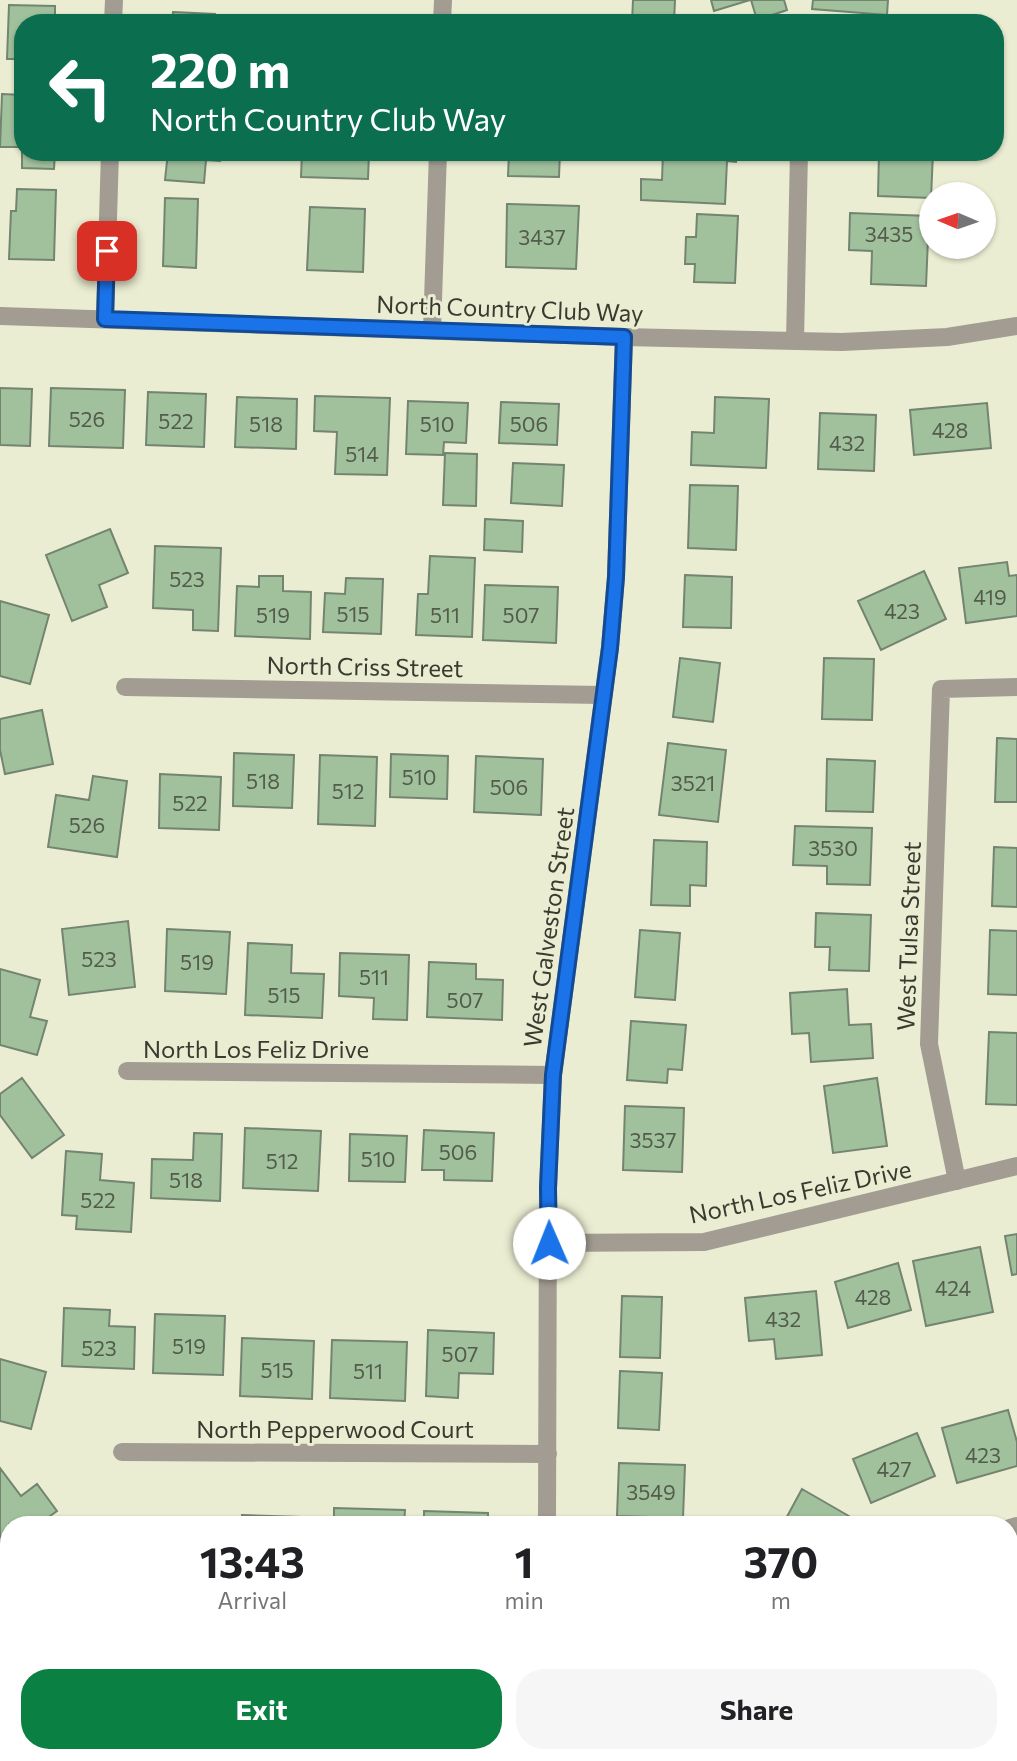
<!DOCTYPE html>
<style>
:root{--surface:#fff;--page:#f6f6f6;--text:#202124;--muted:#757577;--accent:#0b8043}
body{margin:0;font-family:Commissioner,sans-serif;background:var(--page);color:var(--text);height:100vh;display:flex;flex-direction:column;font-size:26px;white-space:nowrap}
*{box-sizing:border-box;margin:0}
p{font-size:23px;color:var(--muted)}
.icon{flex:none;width:38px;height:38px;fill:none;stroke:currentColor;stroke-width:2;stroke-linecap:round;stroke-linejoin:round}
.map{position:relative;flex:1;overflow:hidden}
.sheet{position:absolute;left:0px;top:1516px;width:1018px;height:247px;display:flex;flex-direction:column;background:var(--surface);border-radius:28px 28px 0 0;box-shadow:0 2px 5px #0004}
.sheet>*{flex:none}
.hud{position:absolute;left:14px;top:14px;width:990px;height:147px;border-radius:28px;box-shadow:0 2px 5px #0004;background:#0b6e4f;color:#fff;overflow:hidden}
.needle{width:46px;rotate:272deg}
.tools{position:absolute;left:919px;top:182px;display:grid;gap:14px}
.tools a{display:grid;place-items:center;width:77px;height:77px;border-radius:50%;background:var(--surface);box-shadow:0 2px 5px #0004;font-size:35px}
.pin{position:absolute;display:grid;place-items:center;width:60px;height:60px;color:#fff;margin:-30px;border-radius:14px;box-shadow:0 4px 10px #0006}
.me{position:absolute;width:77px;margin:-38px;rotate:359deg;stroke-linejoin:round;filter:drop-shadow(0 0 5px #0008)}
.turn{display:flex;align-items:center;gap:24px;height:147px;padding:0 21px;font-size:32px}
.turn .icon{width:91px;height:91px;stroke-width:2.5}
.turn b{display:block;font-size:49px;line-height:60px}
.eta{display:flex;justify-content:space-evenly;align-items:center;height:119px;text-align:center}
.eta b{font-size:42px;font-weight:700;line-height:49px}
.primary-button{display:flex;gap:14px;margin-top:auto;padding:14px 21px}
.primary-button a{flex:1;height:80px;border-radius:28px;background:var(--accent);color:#fff;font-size:28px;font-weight:700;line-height:80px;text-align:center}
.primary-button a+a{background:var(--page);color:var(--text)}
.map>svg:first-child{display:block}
</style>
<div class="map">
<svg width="1017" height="1761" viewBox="0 0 1017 1761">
<rect width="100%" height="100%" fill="#ebedd2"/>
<path fill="#a1c19d" stroke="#738471" stroke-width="2" d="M633,0h42l-1,23h-42z
M711,0h39l-36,11z
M751,0h33l3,10 -30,10z
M813,0h75l-1,15 -75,-6z
M9,5l46,1v17h-32v36h-16z
M173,12l42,2v9h-43z
M513,19l49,2v2h-49z
M2,94l21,1v57h32l-1,17 -32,-1v-21h-22z
M168,152h53l-1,9 -14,-1 -2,23 -39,-3z
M302,152h67l-1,27 -67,-2z
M509,152h51l-1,25 -51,-1z
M663,152h74l-1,10 -9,-1 -2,43 -84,-4v-21l21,1z
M879,152h54l-2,46 -53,-2z
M17,189l39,1 -2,70 -45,-1 2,-48h5z
M165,198l33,1 -2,69 -33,-2z
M507,204l72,2 -3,63 -70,-2z
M310,207l55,2 -2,63 -56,-2z
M850,213l79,3 -3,70 -55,-2 1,-33 -23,-1z
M697,214l41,2 -3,67 -41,-1 1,-18h-10l1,-27h10z
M0,388l32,1 -2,57 -30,-1z
M51,388l74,2 -2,58 -74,-2z
M148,392l58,2 -2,53 -58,-2z
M315,396l75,2 -3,77 -52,-1 2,-42 -23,-1z
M237,397l60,2 -1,50 -61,-2z
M715,397l54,2 -3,69 -75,-3 1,-33 22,1z
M408,401l60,2 -2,40 -22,-1 -1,13 -37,-1z
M501,402l58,2 -2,41 -58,-2z
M987,403l4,45 -77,7 -4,-45z
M820,413l56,2 -2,56 -56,-2z
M445,453l32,1 -1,52 -33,-1z
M513,463l51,2 -2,41 -51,-3z
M690,485l48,1 -2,64 -48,-2z
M485,519l38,2 -1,31 -38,-2z
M110,529l18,44 -29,12 8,22 -35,14 -26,-66z
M155,546l66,2 -3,83 -25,-1v-20l-40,-2z
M430,556l45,2 -3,79 -56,-2 2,-41h10z
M1007,562l2,14 8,-1v41l-51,7 -7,-55z
M924,571l22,48 -65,31 -23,-49z
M685,575l47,2 -1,51 -48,-1z
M259,576h24v15l28,1 -1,47 -75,-3 2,-50 22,1z
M346,578l37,1 -2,55 -58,-2 2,-39 20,1z
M485,585l73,2 -2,56 -73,-3z
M0,601l49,14 -19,69 -30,-8z
M680,658l40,5 -7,59 -40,-5z
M824,658l50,1 -2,61 -50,-1z
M42,710l11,54 -48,10 -5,-24v-31z
M997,738l20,1v63h-22z
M668,743l58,7 -8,72 -59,-7z
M234,753l60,2 -2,53 -59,-2z
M391,754l57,2 -1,43 -57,-2z
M320,755l57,2 -2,69 -57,-2z
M476,756l67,3 -2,56 -67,-3z
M827,759l48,2 -2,51 -47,-1z
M160,774l61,3 -2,53 -60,-2z
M93,776l34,5 -10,76 -69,-10 8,-52 33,5z
M795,826l77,2 -2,57 -43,-1v-18l-34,-1z
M654,840l53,2 -1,44 -16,-1v21l-39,-1z
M994,847l23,1v59l-25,-1z
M816,913l55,2 -2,56 -40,-1 1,-23h-15z
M128,921l7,66 -66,8 -7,-66z
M167,929l63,3 -4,62 -61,-3z
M640,930l40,3 -5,67 -40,-3z
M990,930l27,1v64l-29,-1z
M248,943l44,2 -1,28 33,1 -2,44 -77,-3z
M340,953l69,2 -2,65 -34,-1 1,-21 -35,-2z
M429,962l47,2v15l27,1 -1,40 -75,-3z
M0,969l40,11 -10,37 17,4 -10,34 -37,-10z
M847,989l2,36 22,-1 2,34 -62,4 -2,-29 -17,1 -2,-41z
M631,1021l55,4 -4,45 -14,-1 -1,14 -40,-3z
M989,1032l28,1v72l-31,-1z
M22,1078l42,57 -32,23 -32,-43v-21z
M877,1078l10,68 -54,7 -9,-67z
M625,1106l59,2 -2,64 -59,-2z
M245,1128l76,3 -3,60 -75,-3z
M424,1130l70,3 -2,48 -48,-1v-10h-22z
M194,1133l28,1 -2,67 -69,-3 1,-39 41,1z
M350,1134l57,2 -2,46 -56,-1z
M66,1151l36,3 -2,26 34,3 -3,49 -55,-3 1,-13 -15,-1z
M1017,1234v40l-5,1 -7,-39z
M980,1247l13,65 -67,14 -13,-65z
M898,1263l13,47 -63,18 -13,-46z
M816,1291l6,64 -46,4 -2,-20 -25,2 -4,-43z
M622,1296l40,1 -2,61 -40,-1z
M64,1308l46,2 -1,16 26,1 -1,42 -72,-3z
M155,1314l70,2 -2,59 -70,-2z
M428,1330l66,3 -1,41 -34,-1 -1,25 -32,-2z
M242,1338l72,3 -2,58 -72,-3z
M332,1340l75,2 -2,59 -75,-3z
M0,1359l46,13 -15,57 -31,-8z
M620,1371l42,2 -3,57 -41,-2z
M1008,1410l9,32v24l-60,17 -15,-55z
M917,1433l18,43 -64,27 -18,-44z
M619,1463l66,2 -2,53 -66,-2z
M0,1468l21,28 16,-12 20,27 -18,13h-30v23l-9,6z
M802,1489l52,30 -3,5h-68z
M334,1508l71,2 -1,14h-70z
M424,1511l64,2v11h-64z
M242,1515l59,2 -1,7h-58z
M0,1688h9v59h-9z
M615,1754h55l-1,7h-54z
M771,1754h45v7h-45z
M948,1754h39l-1,4 -38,-2z"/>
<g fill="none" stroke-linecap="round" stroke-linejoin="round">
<path stroke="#a29c92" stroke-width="18" d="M113,23l1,-23
M105,319l5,-167
M795,341l4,-189
M125,687l478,8
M127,1071l426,4
M957,1181l-28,-137 12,-355 76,-2
M549,1243l155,-1 313,-76
M122,1452l426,2
M547,1524l1,-336 5,-113 57,-428 6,-70 8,-240
M1010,1528l7,-2
M545,1761v-7
M893,1761v-7"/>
<path stroke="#a29c92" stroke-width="18" d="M442,23l1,-23
M0,316l624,21 218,5 105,-5 70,-11
M432,330l6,-178"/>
</g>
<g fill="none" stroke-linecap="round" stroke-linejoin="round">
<g stroke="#114b97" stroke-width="18">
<path id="route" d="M107,251l-2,68 519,18 -8,240 -6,71 -57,427 -5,113 1,55"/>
</g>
<use href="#route" stroke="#1a73e8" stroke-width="12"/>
</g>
<g text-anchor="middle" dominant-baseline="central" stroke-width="6" stroke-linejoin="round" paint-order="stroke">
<g font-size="21" fill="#535c4b">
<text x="889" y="233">3435</text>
<text x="542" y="236">3437</text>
<text x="87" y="418">526</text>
<text x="176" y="420">522</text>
<text x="266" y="423">518</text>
<text x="437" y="423">510</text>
<text x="529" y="423">506</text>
<text x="950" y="429">428</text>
<text x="847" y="442">432</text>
<text x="362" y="453">514</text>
<text x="187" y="578">523</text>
<text x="990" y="596">419</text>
<text x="902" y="610">423</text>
<text x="353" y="613">515</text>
<text x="273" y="614">519</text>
<text x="445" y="614">511</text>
<text x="521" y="614">507</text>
<text x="419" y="776">510</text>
<text x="263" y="780">518</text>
<text x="693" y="782">3521</text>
<text x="509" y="786">506</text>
<text x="348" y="790">512</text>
<text x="190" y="802">522</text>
<text x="87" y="824">526</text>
<text x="833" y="847">3530</text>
<text x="99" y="958">523</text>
<text x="197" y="961">519</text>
<text x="374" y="976">511</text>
<text x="284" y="994">515</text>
<text x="465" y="999">507</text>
<text x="653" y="1139">3537</text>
<text x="458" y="1151">506</text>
<text x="378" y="1158">510</text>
<text x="282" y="1160">512</text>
<text x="186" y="1179">518</text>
<text x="98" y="1199">522</text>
<text x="953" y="1287">424</text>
<text x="873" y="1296">428</text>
<text x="783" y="1318">432</text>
<text x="189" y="1345">519</text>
<text x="99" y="1347">523</text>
<text x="460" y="1353">507</text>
<text x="277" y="1369">515</text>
<text x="368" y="1370">511</text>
<text x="983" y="1454">423</text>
<text x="894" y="1468">427</text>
<text x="651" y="1491">3549</text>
</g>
<g font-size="24" fill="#393a30" stroke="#ebedd2">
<text transform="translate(510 308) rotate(2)">North Country Club Way</text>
<text transform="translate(365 666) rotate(1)">North Criss Street</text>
<text transform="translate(548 927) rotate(-82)">West Galveston Street</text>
<text transform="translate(908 936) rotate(-88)">West Tulsa Street</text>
<text x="256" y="1048">North Los Feliz Drive</text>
<text transform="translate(800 1191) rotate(-12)">North Los Feliz Drive</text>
<text x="335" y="1428">North Pepperwood Court</text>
</g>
</g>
</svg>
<div class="tools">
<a><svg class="needle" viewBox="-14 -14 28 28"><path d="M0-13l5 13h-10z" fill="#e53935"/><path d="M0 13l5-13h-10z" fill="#757577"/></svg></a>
</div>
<div class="pin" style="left:107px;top:251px;background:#d93025"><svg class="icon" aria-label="arrive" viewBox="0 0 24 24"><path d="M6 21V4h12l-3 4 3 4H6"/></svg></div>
<svg class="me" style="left:549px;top:1243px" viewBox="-20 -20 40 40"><circle r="19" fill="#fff"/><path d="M0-13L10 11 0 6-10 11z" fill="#1a73e8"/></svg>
<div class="hud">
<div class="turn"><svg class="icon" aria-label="left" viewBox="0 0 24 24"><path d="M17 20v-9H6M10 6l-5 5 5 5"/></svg><div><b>220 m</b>North Country Club Way</div></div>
</div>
<section class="sheet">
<div class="eta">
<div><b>13:43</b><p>Arrival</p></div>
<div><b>1</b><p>min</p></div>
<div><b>370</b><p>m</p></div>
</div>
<div class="primary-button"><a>Exit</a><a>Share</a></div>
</section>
</div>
